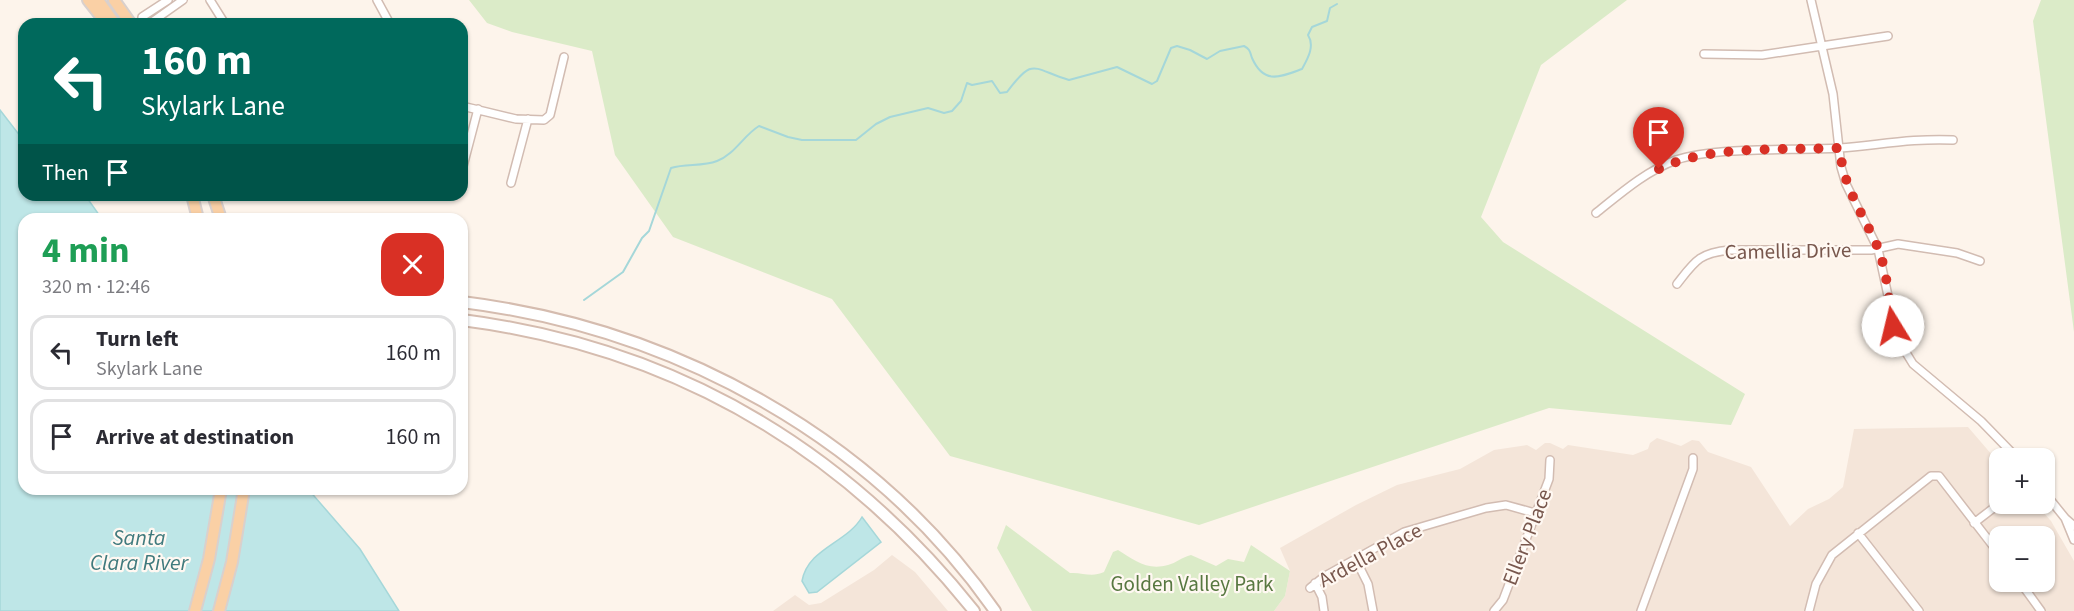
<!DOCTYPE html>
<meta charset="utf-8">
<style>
:root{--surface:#fff;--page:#f7f7f7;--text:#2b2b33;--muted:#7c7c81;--line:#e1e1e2}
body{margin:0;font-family:"Source Sans 3",sans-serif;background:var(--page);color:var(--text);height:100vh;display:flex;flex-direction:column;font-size:22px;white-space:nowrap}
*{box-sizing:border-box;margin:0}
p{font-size:20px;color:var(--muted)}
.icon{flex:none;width:33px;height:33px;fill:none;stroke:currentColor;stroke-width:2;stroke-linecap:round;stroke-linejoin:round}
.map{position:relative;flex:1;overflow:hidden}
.sheet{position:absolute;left:18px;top:213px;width:450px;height:282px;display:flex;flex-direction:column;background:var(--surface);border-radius:18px;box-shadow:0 2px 4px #0004}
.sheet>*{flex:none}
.guide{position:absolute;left:18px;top:18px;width:450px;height:183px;border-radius:18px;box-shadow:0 2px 4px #0004;background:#00695c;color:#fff;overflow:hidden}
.fabs{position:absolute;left:1989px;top:448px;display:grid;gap:12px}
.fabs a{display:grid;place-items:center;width:66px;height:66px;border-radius:12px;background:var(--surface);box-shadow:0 2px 4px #0004;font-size:30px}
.pin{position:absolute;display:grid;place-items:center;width:51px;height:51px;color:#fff;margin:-62px -26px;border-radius:50% 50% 50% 0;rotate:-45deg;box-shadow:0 0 6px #0007}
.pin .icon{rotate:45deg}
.me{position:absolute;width:66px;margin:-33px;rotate:351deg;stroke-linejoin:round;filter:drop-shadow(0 0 4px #0008)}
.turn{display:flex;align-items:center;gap:21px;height:126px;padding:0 24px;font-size:27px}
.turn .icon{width:78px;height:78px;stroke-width:2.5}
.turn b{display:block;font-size:42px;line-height:51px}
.then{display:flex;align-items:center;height:57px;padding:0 24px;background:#0003;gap:12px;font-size:22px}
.round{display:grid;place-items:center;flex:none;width:63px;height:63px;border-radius:18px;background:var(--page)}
.overview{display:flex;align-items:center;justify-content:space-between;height:102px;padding:0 24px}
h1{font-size:36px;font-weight:700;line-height:45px;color:#1e9e55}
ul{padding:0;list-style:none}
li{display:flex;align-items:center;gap:18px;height:75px;margin:0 12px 9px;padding:0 12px;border:3px solid var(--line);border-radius:18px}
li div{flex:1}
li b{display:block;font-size:22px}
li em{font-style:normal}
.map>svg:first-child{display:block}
</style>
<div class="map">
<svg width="2074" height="611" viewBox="0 0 2074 611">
<rect width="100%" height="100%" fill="#fdf4eb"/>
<path fill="#f4e5d9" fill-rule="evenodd" d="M1968,427l31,36 1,41h36l15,17 23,40v50h-800l11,-15 5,-25 -10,-23 76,-43 41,-20 63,-16 34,-19 33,-5 9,5 9,-7h5l13,6 5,-4 65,10 15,-6 2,-6 7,-5 24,8 11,-6 7,1 9,11 43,15 39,59 18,-17 21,-10 14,-12 11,-58zM2000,537h44v45h-44z
M892,555l23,17 33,39h-175l22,-16 14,10 12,-2 53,-33z"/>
<path fill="#dbebc8" d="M469,0h1158l-86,65 -60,152 22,25 242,152 -14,31 -182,-17 -350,117 -249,-69 -118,-157 -159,-62 -58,-82 -23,-104 -80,-19 -25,-9z
M2041,0h33v332l-41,-311z
M1006,525l64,48c13,-1 21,5 34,-1l9,-20 5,-2c16,10 29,21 50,15 8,-2 14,-8 23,-10l25,11 12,-7 16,3 7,-17 39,26 -5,25 -11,15h-242l-35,-63z"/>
<path fill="#bee6e7" stroke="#a5d7d9" stroke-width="1.5" d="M0,110l24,31v54h61l17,24h-78v270h284l52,60 39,62h-399z
M862,517l19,25 -64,50 -8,1 -7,-12c6,-33 45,-38 60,-64z"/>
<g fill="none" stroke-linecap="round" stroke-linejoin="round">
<path stroke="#a5d7d9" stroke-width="2" d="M584,300l39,-28 19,-34 7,-7 22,-63c15,-5 31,-1 46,-7 17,-6 27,-26 42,-35l29,11 14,3h54l20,-16 14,-7 38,-9 16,5 8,-2 9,-10 6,-18 5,2 20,-4 8,12 7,-1c27,-36 25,-23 62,-12l48,-13 35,17 5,-3 14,-33 6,-2 13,4 17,9 13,-8 24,-5c6,3 6,6 8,12 12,27 28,19 50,11 6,-11 13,-23 6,-34l4,-8 15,-6 3,-13 7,-4"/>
<g stroke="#d2bcb2" stroke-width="10">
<path id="minor" d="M210,0l15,24
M377,0l13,24
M1811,0l22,94 8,73 5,17 32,65 19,89 16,26 68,57 37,38
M142,24h7l34,-24
M142,24v-7l26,-17
M1704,54l58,1 126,-19
M462,106l54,13 28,1 6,-5 14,-58
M462,170l16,-61
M511,183l17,-64
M1596,213c25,-20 50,-42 80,-53 42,-14 117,-9 164,-12 38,-3 75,-10 113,-8
M1677,284c18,-23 22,-31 53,-34h141l27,-6 59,9 23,8
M2044,492l21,26
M1974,523l26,-20
M2074,526l-9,-8 9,22
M1858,533l61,78
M1356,560l12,24 5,27
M2020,582l21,29
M1315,583l7,14 2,14
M1310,588l15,-12 79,-44 82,-24 20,-3 29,8
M1494,611l9,-11 46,-121 1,-19
M1641,611l52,-142v-11
M1809,611l7,-27 16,-29 99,-79h8l61,79"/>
</g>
<g stroke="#d5bcaf" stroke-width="14">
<path id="secondary" d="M462,302c210,26 410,133 533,309
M462,320c210,27 380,126 512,291"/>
</g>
<g stroke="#d9d0cd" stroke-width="14">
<path id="primary" d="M88,0l19,24
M98,0l17,24
M114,0l17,24
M192,195l6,24
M213,195l8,24
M195,611l14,-52 12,-70
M219,611l13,-49 12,-73"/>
</g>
<use href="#minor" stroke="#fff" stroke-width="7"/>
<use href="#secondary" stroke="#fff" stroke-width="10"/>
<use href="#primary" stroke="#fad0a5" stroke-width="10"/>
</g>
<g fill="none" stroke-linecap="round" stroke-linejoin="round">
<path stroke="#d93025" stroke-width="10" stroke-dasharray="0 18" d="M1659,169c48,-24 127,-19 181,-21 2,38 23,65 38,100 9,23 11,53 15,78"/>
</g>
<g text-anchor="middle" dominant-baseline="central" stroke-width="4.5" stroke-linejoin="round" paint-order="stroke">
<g font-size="21" fill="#78574d" stroke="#fff8f2">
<text transform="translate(1788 251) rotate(-1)">Camellia Drive</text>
<text transform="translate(1527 537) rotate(-69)">Ellery Place</text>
<text transform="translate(1370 555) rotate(-28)">Ardella Place</text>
</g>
<g font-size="21" fill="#587841" stroke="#fff8f2">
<text x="1192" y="584">Golden Valley Park</text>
</g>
<g font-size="22" font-style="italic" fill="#407a7d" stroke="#fff8f2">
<text x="139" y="538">Santa<tspan x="139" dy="25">Clara River</tspan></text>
</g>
</g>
</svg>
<div class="fabs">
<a>+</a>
<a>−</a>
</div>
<div class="pin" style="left:1659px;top:169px;background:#d93025"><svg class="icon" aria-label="arrive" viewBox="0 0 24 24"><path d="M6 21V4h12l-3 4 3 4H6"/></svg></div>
<svg class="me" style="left:1893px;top:326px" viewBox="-20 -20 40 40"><circle r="19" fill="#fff"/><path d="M0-13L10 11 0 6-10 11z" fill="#d93025"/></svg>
<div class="guide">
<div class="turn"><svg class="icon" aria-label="left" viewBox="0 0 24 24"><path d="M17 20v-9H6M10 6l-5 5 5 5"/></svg><div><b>160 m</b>Skylark Lane</div></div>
<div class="then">Then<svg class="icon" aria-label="arrive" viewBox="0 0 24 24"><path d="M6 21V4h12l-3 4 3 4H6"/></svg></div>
</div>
<section class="sheet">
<div class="overview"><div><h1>4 min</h1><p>320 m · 12:46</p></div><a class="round" style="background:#d93025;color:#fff"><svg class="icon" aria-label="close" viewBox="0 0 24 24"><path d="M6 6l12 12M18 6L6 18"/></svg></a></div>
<ul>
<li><svg class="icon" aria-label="left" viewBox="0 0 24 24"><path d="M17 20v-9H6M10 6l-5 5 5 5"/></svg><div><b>Turn left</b><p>Skylark Lane</p></div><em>160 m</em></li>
<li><svg class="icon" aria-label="arrive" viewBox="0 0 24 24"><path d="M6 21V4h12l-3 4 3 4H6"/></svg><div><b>Arrive at destination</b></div><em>160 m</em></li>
</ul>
</section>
</div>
